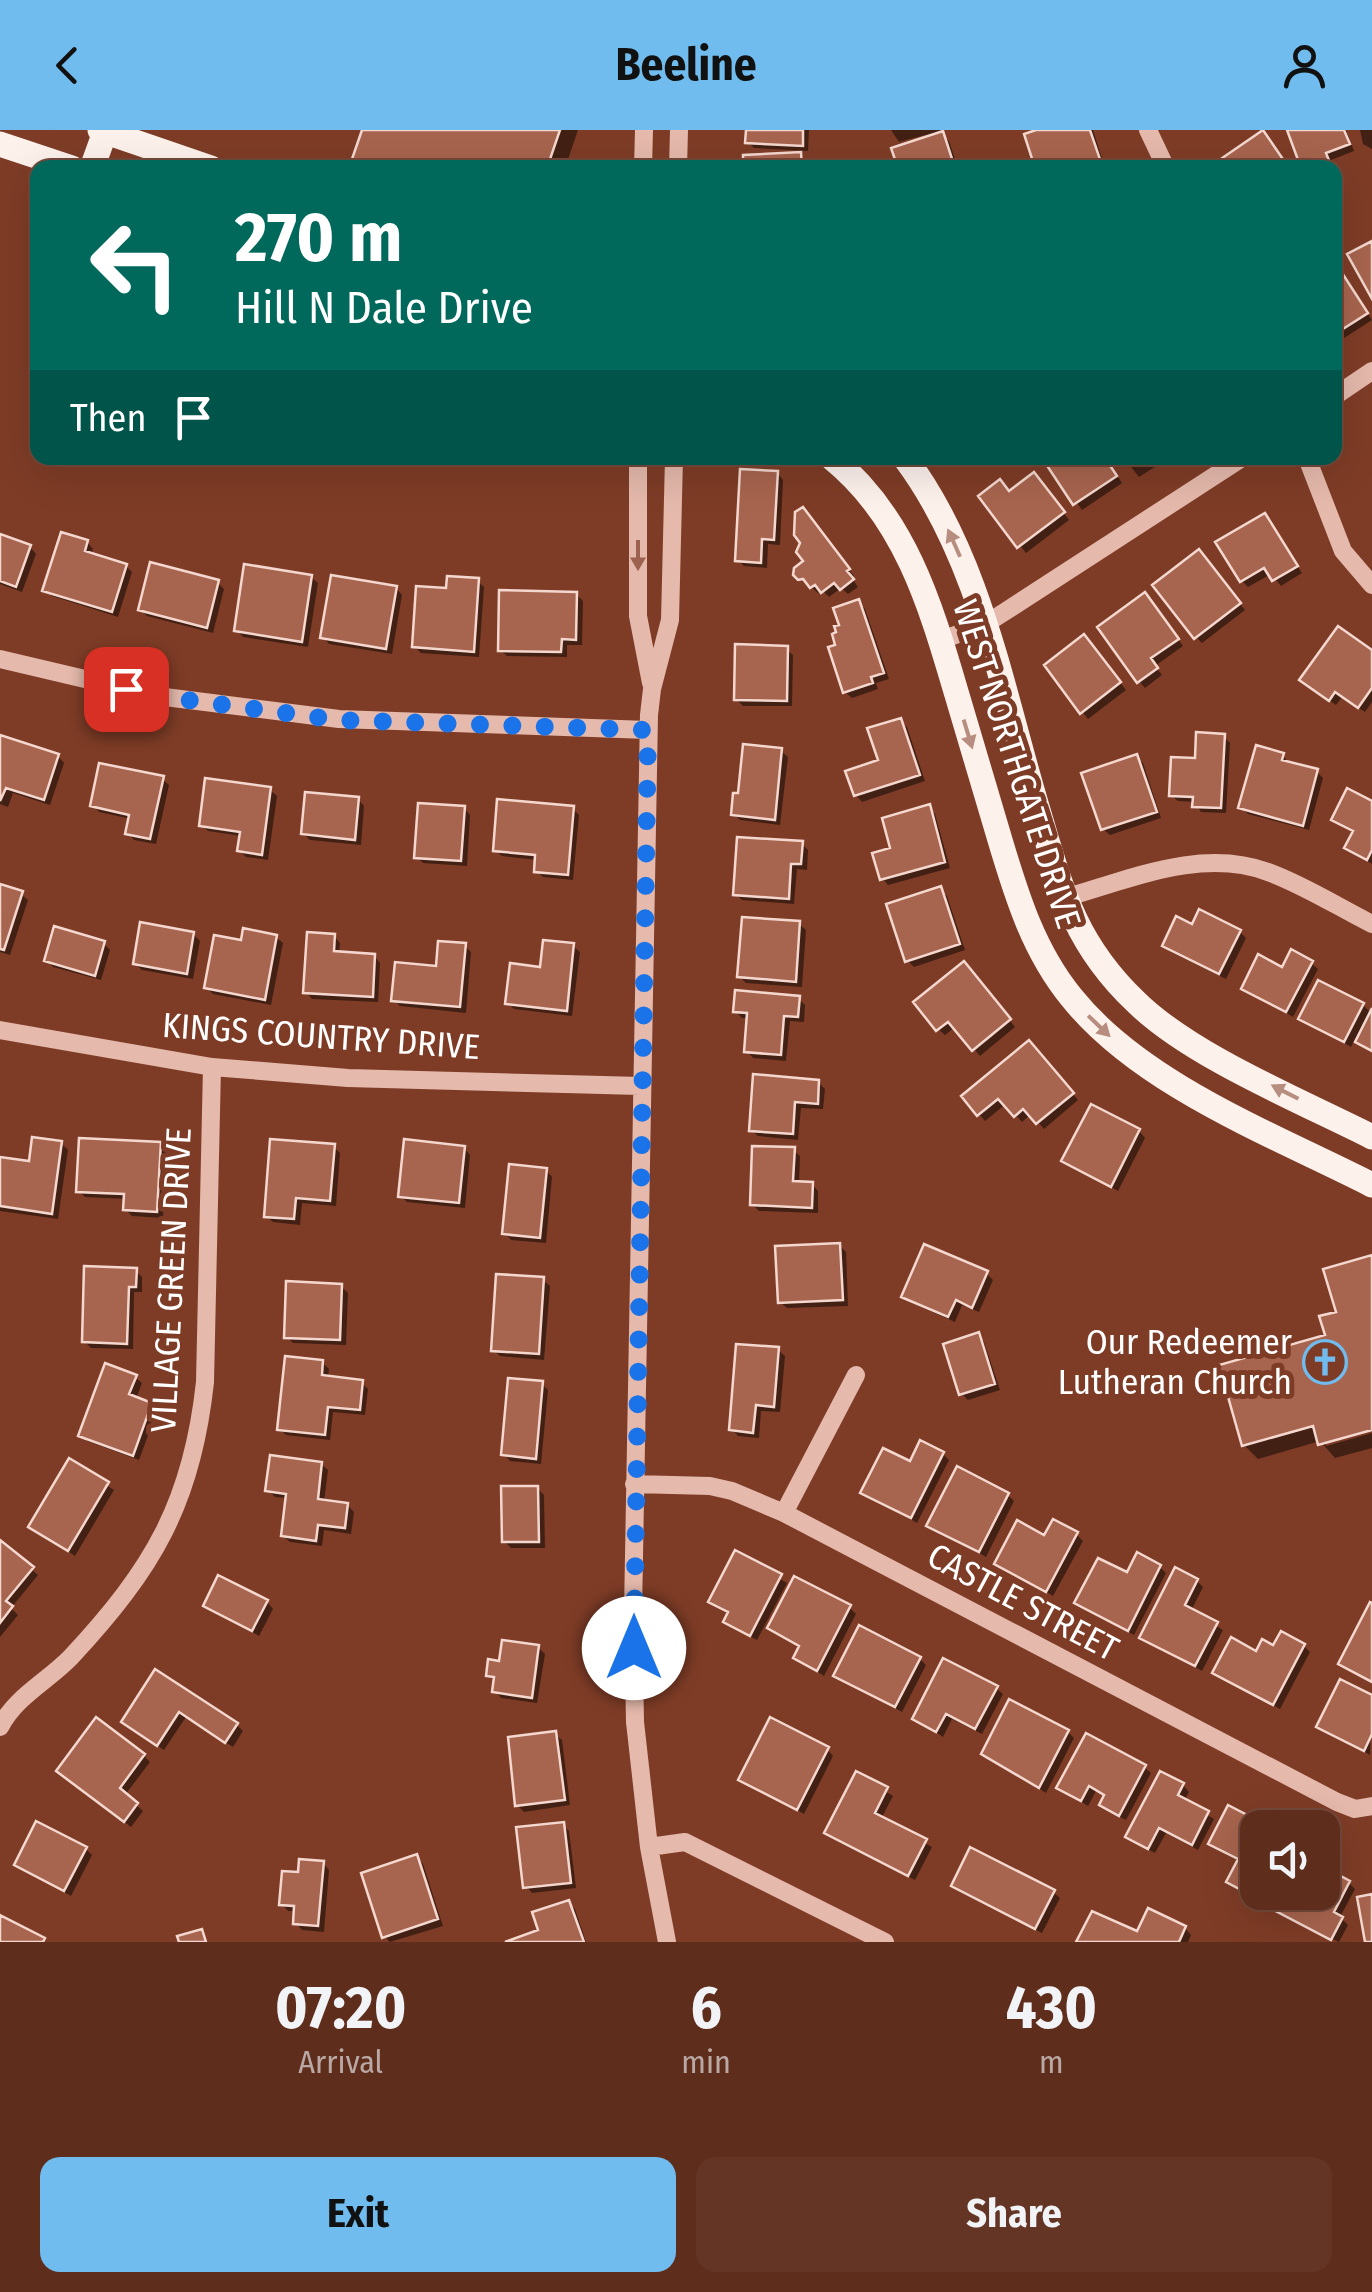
<!DOCTYPE html>
<style>
:root{--surface:#5e2d1c;--page:#643525;--text:#f1f3f6;--muted:#b9a8a3;--line:#73493b;--accent:#71bcee}
body{margin:0;font-family:"Fira Sans Condensed",sans-serif;background:var(--page);color:var(--text);height:100vh;display:flex;flex-direction:column;font-size:38px;white-space:nowrap}
*{box-sizing:border-box;margin:0}
p{font-size:32px;color:var(--muted)}
.icon{flex:none;width:55px;height:55px;fill:none;stroke:currentColor;stroke-width:2;stroke-linecap:round;stroke-linejoin:round}
.map{position:relative;height:1812px;overflow:hidden}
.panel{display:flex;flex-direction:column;background:var(--surface);flex:1}
.panel>*{flex:none}
.banner{position:absolute;left:30px;top:30px;width:1312px;height:305px;border-radius:20px;box-shadow:0 10px 40px #0002,0 0 0 2px var(--line);background:#00695c;color:#fff;overflow:hidden}
.tools{position:absolute;left:1240px;top:1680px;display:grid;gap:20px}
.tools a{display:grid;place-items:center;width:100px;height:100px;border-radius:20px;background:var(--surface);box-shadow:0 10px 40px #0002,0 0 0 2px var(--line);font-size:50px}
.pin{position:absolute;display:grid;place-items:center;width:85px;height:85px;color:#fff;margin:-42px;border-radius:20px;box-shadow:0 5px 15px #0006}
.me{position:absolute;width:110px;margin:-55px;rotate:0deg;stroke-linejoin:round;filter:drop-shadow(0 0 8px #0008)}
.turn{display:flex;align-items:center;gap:35px;height:210px;padding:0 40px;font-size:45px}
.turn .icon{width:130px;height:130px;stroke-width:2.5}
.turn b{display:block;font-size:70px;line-height:85px}
.then{display:flex;align-items:center;height:95px;padding:0 40px;background:#0003;gap:20px;font-size:38px}
.eta{display:flex;justify-content:space-evenly;align-items:center;height:170px;text-align:center}
.eta b{font-size:60px;font-weight:700;line-height:70px}
.cta{display:flex;gap:20px;margin-top:auto;padding:20px 40px}
.cta a{flex:1;height:115px;border-radius:20px;background:var(--accent);color:#111;font-size:40px;font-weight:700;line-height:115px;text-align:center}
.cta a+a{background:var(--page);color:var(--text)}
header{display:flex;justify-content:space-between;align-items:center;height:130px;padding:0 40px;background:var(--accent);color:#111;font-size:45px;font-weight:700}
.map>svg:first-child{display:block}
</style>
<header><svg class="icon" aria-label="back" viewBox="0 0 24 24"><path d="M15 5l-7 7 7 7"/></svg>Beeline<svg class="icon" aria-label="person" viewBox="0 0 24 24"><circle cx="12" cy="8" r="4"/><path d="M4 21q1-7 8-7t8 7"/></svg></header>
<div class="map">
<svg width="1372" height="1812" viewBox="0 0 1372 1812">
<rect width="100%" height="100%" fill="#7e3c26"/>
<path fill="#0007" d="M365,0h213l-13,38h-201l-9,-9z
M748,0h61l-1,21 -54,-3 -6,-6z
M891,0h53l-5,1 10,10 9,27h-57l26,-29 -2,-4 -26,7z
M1044,0h49l12,38h-67z
M1290,0h56l8,21 -23,9 3,8h-30z
M1360,0h12v19l-9,-5z
M1335,40l6,15 -6,2z
M1335,133l37,57 -37,24z
M1048,328h57l17,25 -40,27 -36,-51z
M1124,328h45l-30,19z
M777,343l6,7 -3,65 -12,-1 -1,24 -23,-2 -6,-6z
M1040,351l29,39 -43,33 -45,-56 29,-3z
M809,386l45,60 -2,2 6,9 -10,7 -7,-6 -12,9 -7,-7 -4,3 -22,-19 11,-13z
M1265,386l37,57 -21,13 -10,-12 -23,13 -6,-6z
M0,406l30,11 6,7 -14,38 -22,-8z
M87,412l6,7 -2,6 35,11 6,6 -14,45 -66,-21 -7,-6z
M1205,429l40,51 -43,33 -6,-6z
M311,447l7,6 -10,64 -65,-10 -6,-7z
M477,451l7,6 -5,70 -58,-4 -7,-7 35,-55z
M218,453l6,6 -11,44 -66,-17 -6,-6z
M396,458l6,7 -10,59 -63,-10 -6,-7z
M576,464l7,7 -1,44h-15v12l-60,-1 -7,-6z
M859,472l6,7 24,70 -13,4 2,6 -26,9 -7,-6 -7,-46z
M1151,472l32,44 -28,20 7,9 -17,13 -6,-7z
M1090,514l36,46 -38,29 -41,-53z
M786,519l7,6 -1,51h-49l-7,-7z
M1372,523v49l-7,10 -23,-15 -6,8 -27,-19z
M901,591l6,6 18,54 -63,21 -6,-7 25,-33z
M1224,607l6,6 -4,70 -25,-1 -6,-10 -17,-1 -7,-6 26,-34z
M0,608l58,18 6,7 -14,42 -37,-12 -5,14 -8,-3z
M781,621l7,6 -8,68 -40,-5 -6,-6z
M1283,625l6,9 28,8 6,6 -14,52 -61,-16 -7,-7z
M1136,627l7,6 18,55 -51,17 -7,-6z
M162,649l7,6 -13,59 -22,-4 -6,-7 3,-14 -32,-7 -6,-7z
M270,660l7,6 -9,64 -22,-3 -7,-7 2,-14 -33,-5 -7,-6z
M358,669l6,7 -3,39 -51,-5 -7,-7z
M1372,674v60l-25,-16 8,-15 -21,-14z
M929,677l6,7 15,54 -62,17 -6,-7 11,-28z
M464,678l6,7 -3,51 -44,-3 -6,-6z
M573,679l6,6 -6,65 -30,-3 -6,-6v-11l-35,-4 -7,-6z
M802,714l6,6 -1,20 -10,-1 -3,35 -52,-4 -6,-6z
M0,757l21,7 7,6 -18,55 -10,-3z
M940,759l7,7 18,54 -51,17 -7,-7z
M799,794l7,6 -4,57 -56,-4 -6,-6z
M1193,797l47,5 6,6 -20,41 -55,-27 -6,-7z
M193,804l7,7 -7,38 -51,-9 -7,-6z
M334,806l6,7 -1,11 35,2 6,7 -2,39 -66,-3 -6,-7z
M276,807l7,6 -12,62 -58,-11 -6,-6 36,-45z
M103,813l7,7 -9,30 -48,-13 -6,-7z
M465,816l6,6 -5,61 -66,-7 -6,-6z
M573,816l7,6 -8,64 -58,-7 -6,-6z
M1311,833l7,6 -25,48 -49,-29z
M970,841l45,56 -35,29 -25,-29 -10,8 -7,-6z
M1319,853l44,22 9,9v38l-17,-13 -4,8 -50,-29z
M798,868l7,7 -1,17 -14,-1 -4,40 -33,-3 -6,-7 2,-33h-7l-7,-7z
M1035,919l43,51 -34,29 -13,-15 -9,8 -16,-18 -21,17 -21,-24z
M818,952l7,7 -2,20 -22,-1 -3,32 -40,-4 -7,-6z
M1139,1001l6,7 -27,53 -53,-30z
M61,1013l7,7 -10,69 -58,-8v-52l32,5z
M160,1015l6,6 -3,67 -31,-2 -6,-6 1,-11 -42,-2 -6,-6z
M334,1017l6,6 -4,53 -34,-3 -2,22 -27,-3 -7,-6z
M464,1018l6,7 -5,53 -58,-6 -6,-6z
M793,1020l7,6 -1,28h13l6,7v22l-59,-2 -7,-7z
M546,1040l6,7 -6,66 -35,-3 -6,-7z
M839,1115l7,7 2,54 -61,2 -7,-6z
M1372,1127v171l-46,13v5l46,-13v15l-37,10 -15,-17 -62,18 -14,-14 84,-108z
M136,1141l6,6v15h-8l-1,57 -42,-1 -7,-7z
M986,1143l7,7 -14,32 -17,-7 -7,17 -45,-20 -6,-6z
M543,1150l7,6 -6,74 -44,-4 -7,-6z
M341,1156l7,7 -2,52 -53,-2 -6,-6z
M978,1205l6,7 16,48 -32,10 -6,-6z
M778,1220l7,6 -5,56 -19,-1 -2,27 -21,-2 -6,-7z
M322,1232l7,7 -1,9 33,4 7,7 -3,26 -32,-3 -3,28 -44,-5 -6,-6z
M135,1247l7,6 -6,16 15,6 6,6 -18,49 -52,-19 -6,-6z
M542,1254l6,6 -7,74 -31,-3 -6,-7z
M943,1324l6,6 -32,63 -54,-31z
M70,1331l44,29 -39,66 -44,-29z
M321,1334l7,6 -4,32 23,3 7,7 -3,22 -27,-4 -2,16 -32,-4 -7,-6 5,-38 -13,-1 -7,-7z
M537,1358l7,7 1,53h-34l-7,-7z
M1008,1365l6,6 -28,56 -56,-32z
M1076,1404l7,7 -30,55 -56,-33 48,-25z
M0,1413l38,32 -27,33 7,7 -18,22z
M736,1424l51,29 -30,57 -25,-12 -6,-7 4,-7 -19,-12z
M1160,1437l6,6 -32,62 -57,-32 51,-27z
M1197,1451l6,6 -12,24 32,19 -21,41 -60,-34z
M267,1472l6,7 -14,27 -53,-31z
M849,1477l7,7 -32,62 -28,-18 5,-11 -31,-19z
M1304,1516l6,6 -30,57 -65,-37 59,-24z
M538,1517l7,7 -8,49 -36,-5 -6,-7 1,-9 -7,-7 12,-11z
M920,1529l6,6 -24,47 -66,-37z
M156,1543l81,52 6,6 -10,16 -47,-30 -22,33 -34,-22z
M996,1558l7,6 -21,40 -30,-15 -9,18 -28,-18z
M1372,1568l-2,57 -51,-29z
M1068,1602l6,6 -28,55 -62,-40z
M555,1604l7,6 8,65 -46,7 -7,-7z
M827,1619l6,7 -29,58 -63,-35z
M144,1626l6,6 -25,33 18,16 -12,16 -65,-50z
M1144,1637l7,6 -25,47 -18,-9 -6,-6 4,-8 -10,-6 -8,15 -29,-18z
M857,1644l36,22 -12,23 51,28 -17,33 -81,-41 -7,-6z
M1183,1655l6,7 -5,9 30,18 -16,31 -32,-17 -11,20 -20,-10 -7,-7z
M563,1695l6,6 7,57 -44,5 -6,-7z
M1258,1698l1,64 -3,6 -27,-17 11,-20 -28,-17z
M86,1719l6,6 -21,41 -54,-31z
M417,1727l6,7 20,62 -53,16 -6,-6z
M323,1733l6,7 -5,62 -22,-2 -6,-7v-12h-8l-6,-7 18,-29z
M1349,1753l6,6 -15,28 8,8 -9,17 -62,-29 -6,-7z
M954,1755l99,7 7,6 -18,35 -82,-41z
M568,1772l7,7 11,33h-73l28,-10z
M1185,1798l6,7 -3,7h-109z"/>
<path fill="#a7644e" stroke="#f4d8cf" stroke-width="2.5" d="M362,0h198l-13,38h-171l-24,-9z
M746,0h57v16l-58,-3z
M1036,0h54l13,38h-68l-11,-34z
M1263,0l26,38h-75l-2,-3z
M1287,0h57l6,14 -24,9 6,15h-31z
M943,1l12,37h-57l-7,-20z
M801,22l1,16h-59v-13z
M1372,111v58l-25,-45z
M1335,132l33,51 -33,21z
M1042,328h63l12,18 -44,29z
M740,339l38,2 -4,69 -12,-1 -1,24 -26,-2z
M1034,342l31,40 -48,36 -39,-52 22,-17 9,12z
M803,377l47,62 -3,2 7,8 -14,11 -6,-7 -13,10 -6,-8 -5,3 -7,-9 -5,1 -5,-5 1,-7 9,-7 -7,-9 4,-9 -6,-8 1,-23z
M1265,383l33,53 -26,15 -8,-13 -24,14 -25,-40z
M61,402l27,8 -3,11 42,13 -15,48 -70,-21z
M0,404l31,11 -15,42 -16,-6z
M1199,419l42,54 -47,36 -42,-54z
M150,432l69,18 -12,48 -69,-18z
M244,434l68,11 -10,67 -68,-11z
M331,445l66,11 -11,63 -66,-11z
M447,446l32,2 -5,74 -62,-5 4,-61 30,2z
M499,460l78,2 -1,48 -14,-1 -1,13 -63,-1z
M1145,462l34,47 -28,19 7,10 -21,15 -40,-56z
M859,469l25,74 -13,4 2,6 -30,10 -15,-46 7,-2 -3,-11 4,-2 -2,-6 5,-1 -6,-17z
M1338,496l34,24v38l-14,20 -23,-16 -6,9 -30,-21z
M1084,504l37,48 -41,32 -36,-49z
M735,514l53,2 -1,55 -53,-1z
M901,588l19,57 -66,21 -9,-25 33,-11 -11,-32z
M1196,602l29,2 -4,74 -29,-1 1,-10 -24,-1 2,-39 24,1z
M0,605l59,19 -15,46 -38,-12 -6,13z
M743,614l39,4 -7,72 -44,-5 2,-22h5z
M1256,615l28,8 -2,7 36,9 -15,57 -65,-18z
M1137,624l20,58 -56,18 -20,-57z
M99,633l65,13 -14,63 -25,-5 4,-19 -39,-9z
M205,648l66,9 -9,68 -25,-4 3,-19 -41,-6z
M1347,658l25,13v49l-5,10 -23,-12 9,-17 -22,-11z
M305,662l54,5 -4,43 -54,-6z
M497,669l77,7 -6,69 -34,-3 1,-17 -42,-4z
M418,673l47,3 -4,55 -47,-3z
M930,674l15,58 -65,18 -8,-27 18,-5 -8,-30z
M737,707l66,4 -2,23h-10l-2,35 -56,-4z
M0,754l23,7 -19,59 -4,-1z
M941,756l19,58 -55,18 -19,-58z
M1199,779l42,21 -22,44 -57,-28 14,-30 16,8z
M742,787l58,4 -4,61 -59,-5z
M140,792l54,10 -7,42 -54,-10z
M54,796l51,15 -10,35 -51,-15z
M243,798l34,7 -12,65 -61,-12 10,-53 27,5z
M307,802l28,2 -1,17 41,3 -2,43 -70,-4z
M543,810l31,3 -7,68 -62,-7 5,-41 30,4z
M438,811l28,2 -6,64 -69,-6 4,-39 41,4z
M1291,819l22,12 -27,51 -45,-23 17,-35 24,13z
M964,831l47,58 -39,32 -24,-29 -12,9 -23,-29z
M1318,850l46,23 -20,39 -46,-23z
M735,860l65,6 -2,21 -14,-1 -3,39 -37,-3 3,-39 -14,-1z
M1372,878v43l-17,-9z
M1029,910l45,53 -38,31 -13,-15 -9,8 -16,-18 -21,17 -16,-20z
M753,944l66,6 -1,24 -23,-2 -2,32 -44,-3z
M1091,974l49,25 -29,58 -50,-26z
M32,1007l30,4 -10,73 -52,-8v-49l29,4z
M79,1008l82,4 -4,70 -34,-2 1,-16 -48,-2z
M270,1009l65,5 -5,57 -34,-3 -2,21 -30,-2z
M404,1009l61,7 -6,57 -61,-6z
M752,1016l43,1 -2,34 20,1 -1,26 -62,-3z
M509,1034l38,4 -7,70 -38,-4z
M840,1113l3,57 -65,3 -3,-57z
M924,1114l64,27 -16,37 -16,-8 -8,17 -47,-20z
M1372,1125v175l-54,15 -5,-19 -71,20 -23,-81 106,-30 -6,-19 17,-4 -13,-43z
M84,1136l53,2 -1,19h-7l-2,57 -45,-2z
M496,1144l48,3 -5,77 -48,-3z
M286,1151l56,3 -2,56 -56,-2z
M979,1202l16,52 -36,11 -16,-51z
M736,1214l43,3 -5,60 -18,-2 -3,28 -24,-3z
M285,1226l38,4 -1,15 41,5 -3,30 -32,-3 -3,28 -48,-5z
M105,1233l32,12 -8,19 23,9 -19,53 -55,-20z
M508,1248l35,3 -7,78 -35,-4z
M920,1310l24,12 -33,66 -51,-25 23,-45 27,13z
M270,1325l52,7 -4,37 30,4 -3,25 -27,-3 -2,16 -35,-5 5,-42 -21,-3z
M69,1328l40,24 -41,69 -40,-24z
M957,1336l52,27 -30,59 -53,-26z
M501,1356h37l1,56h-37z
M1053,1389l25,13 -32,60 -52,-28 23,-44 27,15z
M0,1410l34,27 -28,34 7,5 -13,17z
M735,1420l47,24 -32,62 -27,-14 5,-10 -20,-10z
M1137,1422l24,13 -33,66 -54,-28 24,-45 29,14z
M1175,1437l23,12 -13,26 33,17 -23,44 -56,-28z
M218,1445l50,25 -16,31 -49,-25z
M794,1446l57,29 -34,66 -24,-13 6,-12 -32,-18z
M1370,1472l2,1v79l-34,-18z
M859,1495l62,32 -26,50 -62,-31z
M1281,1501l24,13 -32,61 -61,-32 19,-36 25,14 6,-12 11,6z
M502,1510l37,5 -7,53 -40,-6 2,-15 -8,-1 2,-17 11,2z
M943,1528l55,28 -23,43 -29,-15 -10,18 -24,-13z
M155,1539l83,54 -13,20 -46,-31 -22,34 -36,-24z
M1340,1549l32,16v39l-8,17 -48,-24z
M1009,1569l60,31 -30,58 -58,-34z
M96,1587l49,37 -25,34 18,15 -14,19 -68,-51z
M770,1587l59,30 -32,63 -59,-30z
M556,1601l9,69 -50,6 -7,-69z
M1086,1603l60,32 -27,51 -20,-11 5,-10 -15,-9 -8,15 -25,-13z
M856,1641l32,16 -13,26 52,26 -19,37 -84,-43z
M1160,1641l24,12 -6,12 31,16 -17,34 -33,-17 -11,21 -23,-12z
M1228,1675l44,23h-14v50l-9,16 -23,-12 12,-23 -30,-15z
M36,1691l51,26 -23,44 -50,-26z
M564,1692l7,61 -48,5 -7,-61z
M970,1717l85,43 -20,39 -84,-43z
M417,1724l21,65 -56,19 -21,-65z
M299,1729l25,2 -6,65 -25,-2 1,-18 -15,-1 3,-34 16,1z
M1322,1736l28,15 -16,31 9,5 -12,23 -63,-33 7,-15h47z
M1372,1764v48h-7l-8,-45z
M569,1770l15,42h-79l33,-12 -6,-18z
M1148,1778l38,18 -7,16h-103l16,-31 45,20z
M0,1785l45,23 -2,4h-43z
M202,1799l4,13h-27l-2,-6z"/>
<g fill="none" stroke-linecap="round" stroke-linejoin="round">
<path stroke="#e5b9ac" stroke-width="18" d="M1148,0l18,38
M643,38l1,-38
M678,38l1,-38
M1335,266l37,-25
M638,328v158l13,67
M1307,328l36,93 29,34
M941,510l43,-15 22,-14 236,-153
M0,529l157,37 182,23 309,11
M1064,768c65,-18 137,-51 204,-26 36,13 70,35 104,52
M0,900l212,37 136,11 292,8
M634,1354l76,2 22,5 52,22 553,289 18,7 17,-3
M784,1383l72,-138
M0,1597c16,-31 48,-46 71,-70 82,-88 121,-154 134,-275l7,-315
M649,1717l36,-5 200,100
M667,1812l-18,-95 -14,-125 -2,-110 16,-897 3,-26 18,-69 4,-162"/>
<path stroke="#fdf1ec" stroke-width="25" d="M100,0l111,38
M0,14l72,24
M92,38l13,-36
M832,328c74,60 99,149 125,237 14,48 29,97 43,145 17,57 34,112 72,158 70,87 202,137 300,187
M905,328c75,100 97,233 133,352 23,78 36,133 98,192 55,54 165,99 236,135"/>
</g>
<defs><path id="oneway-solid" d="M-6-.8H1V-3.2L6.5 0L1 3.2V.8H-6Z" transform="scale(2.5)"/></defs>
<g fill="#b78d7f">
<use href="#oneway-solid" transform="translate(954 413) rotate(-114)"/>
<use href="#oneway-solid" transform="translate(968 604) rotate(73)"/>
<use href="#oneway-solid" transform="translate(1099 896) rotate(44)"/>
<use href="#oneway-solid" transform="translate(1285 962) rotate(-153)"/>
</g>
<use fill="#9d624e" href="#oneway-solid" transform="translate(638 425) rotate(90)"/>
<g fill="none" stroke-linecap="round" stroke-linejoin="round">
<path stroke="#1a73e8" stroke-width="18" stroke-dasharray="0 32.4" d="M126,559l31,7 181,24 310,10 -14,918"/>
</g>
<defs>
<g id="church-ring" transform="scale(2.25)"><circle r="9.5" fill="#7e3c26" stroke="#71bcee" stroke-width="1.5"/><path d="M-1.2-6h2.4v3.5h3.3v2.4h-3.3V6h-2.4V-.1h-3.3v-2.4h3.3Z" fill="#71bcee"/></g>
</defs>
<g fill-rule="evenodd">
<use href="#church-ring" x="1325" y="1232"/>
</g>
<g text-anchor="middle" dominant-baseline="central" stroke-width="10" stroke-linejoin="round" paint-order="stroke">
<g font-size="35" fill="#fff" stroke="#7e3c26">
<text transform="translate(1017 634) rotate(72)">WEST NORTHGATE DRIVE</text>
<text transform="translate(321 906) rotate(4)">KINGS COUNTRY DRIVE</text>
<text transform="translate(171 1150) rotate(-87)">VILLAGE GREEN DRIVE</text>
<text transform="translate(1023 1472) rotate(28)">CASTLE STREET</text>
</g>
<g font-size="35" fill="#fff" stroke="#7e3c26" text-anchor="end">
<text x="1292" y="1212">Our Redeemer<tspan x="1292" dy="40">Lutheran Church</tspan></text>
</g>
</g>
</svg>
<div class="tools">
<a><svg class="icon" aria-label="sound" viewBox="0 0 24 24"><path d="M4 9h4l5-4v14l-5-4H4zM17 9q2 3 0 6"/></svg></a>
</div>
<div class="pin" style="left:126px;top:559px;background:#d93025"><svg class="icon" aria-label="arrive" viewBox="0 0 24 24"><path d="M6 21V4h12l-3 4 3 4H6"/></svg></div>
<svg class="me" style="left:634px;top:1518px" viewBox="-20 -20 40 40"><circle r="19" fill="#fff"/><path d="M0-13L10 11 0 6-10 11z" fill="#1a73e8"/></svg>
<div class="banner">
<div class="turn"><svg class="icon" aria-label="left" viewBox="0 0 24 24"><path d="M17 20v-9H6M10 6l-5 5 5 5"/></svg><div><b>270 m</b>Hill N Dale Drive</div></div>
<div class="then">Then<svg class="icon" aria-label="arrive" viewBox="0 0 24 24"><path d="M6 21V4h12l-3 4 3 4H6"/></svg></div>
</div>
</div>
<section class="panel">
<div class="eta">
<div><b>07:20</b><p>Arrival</p></div>
<div><b>6</b><p>min</p></div>
<div><b>430</b><p>m</p></div>
</div>
<div class="cta"><a>Exit</a><a>Share</a></div>
</section>
